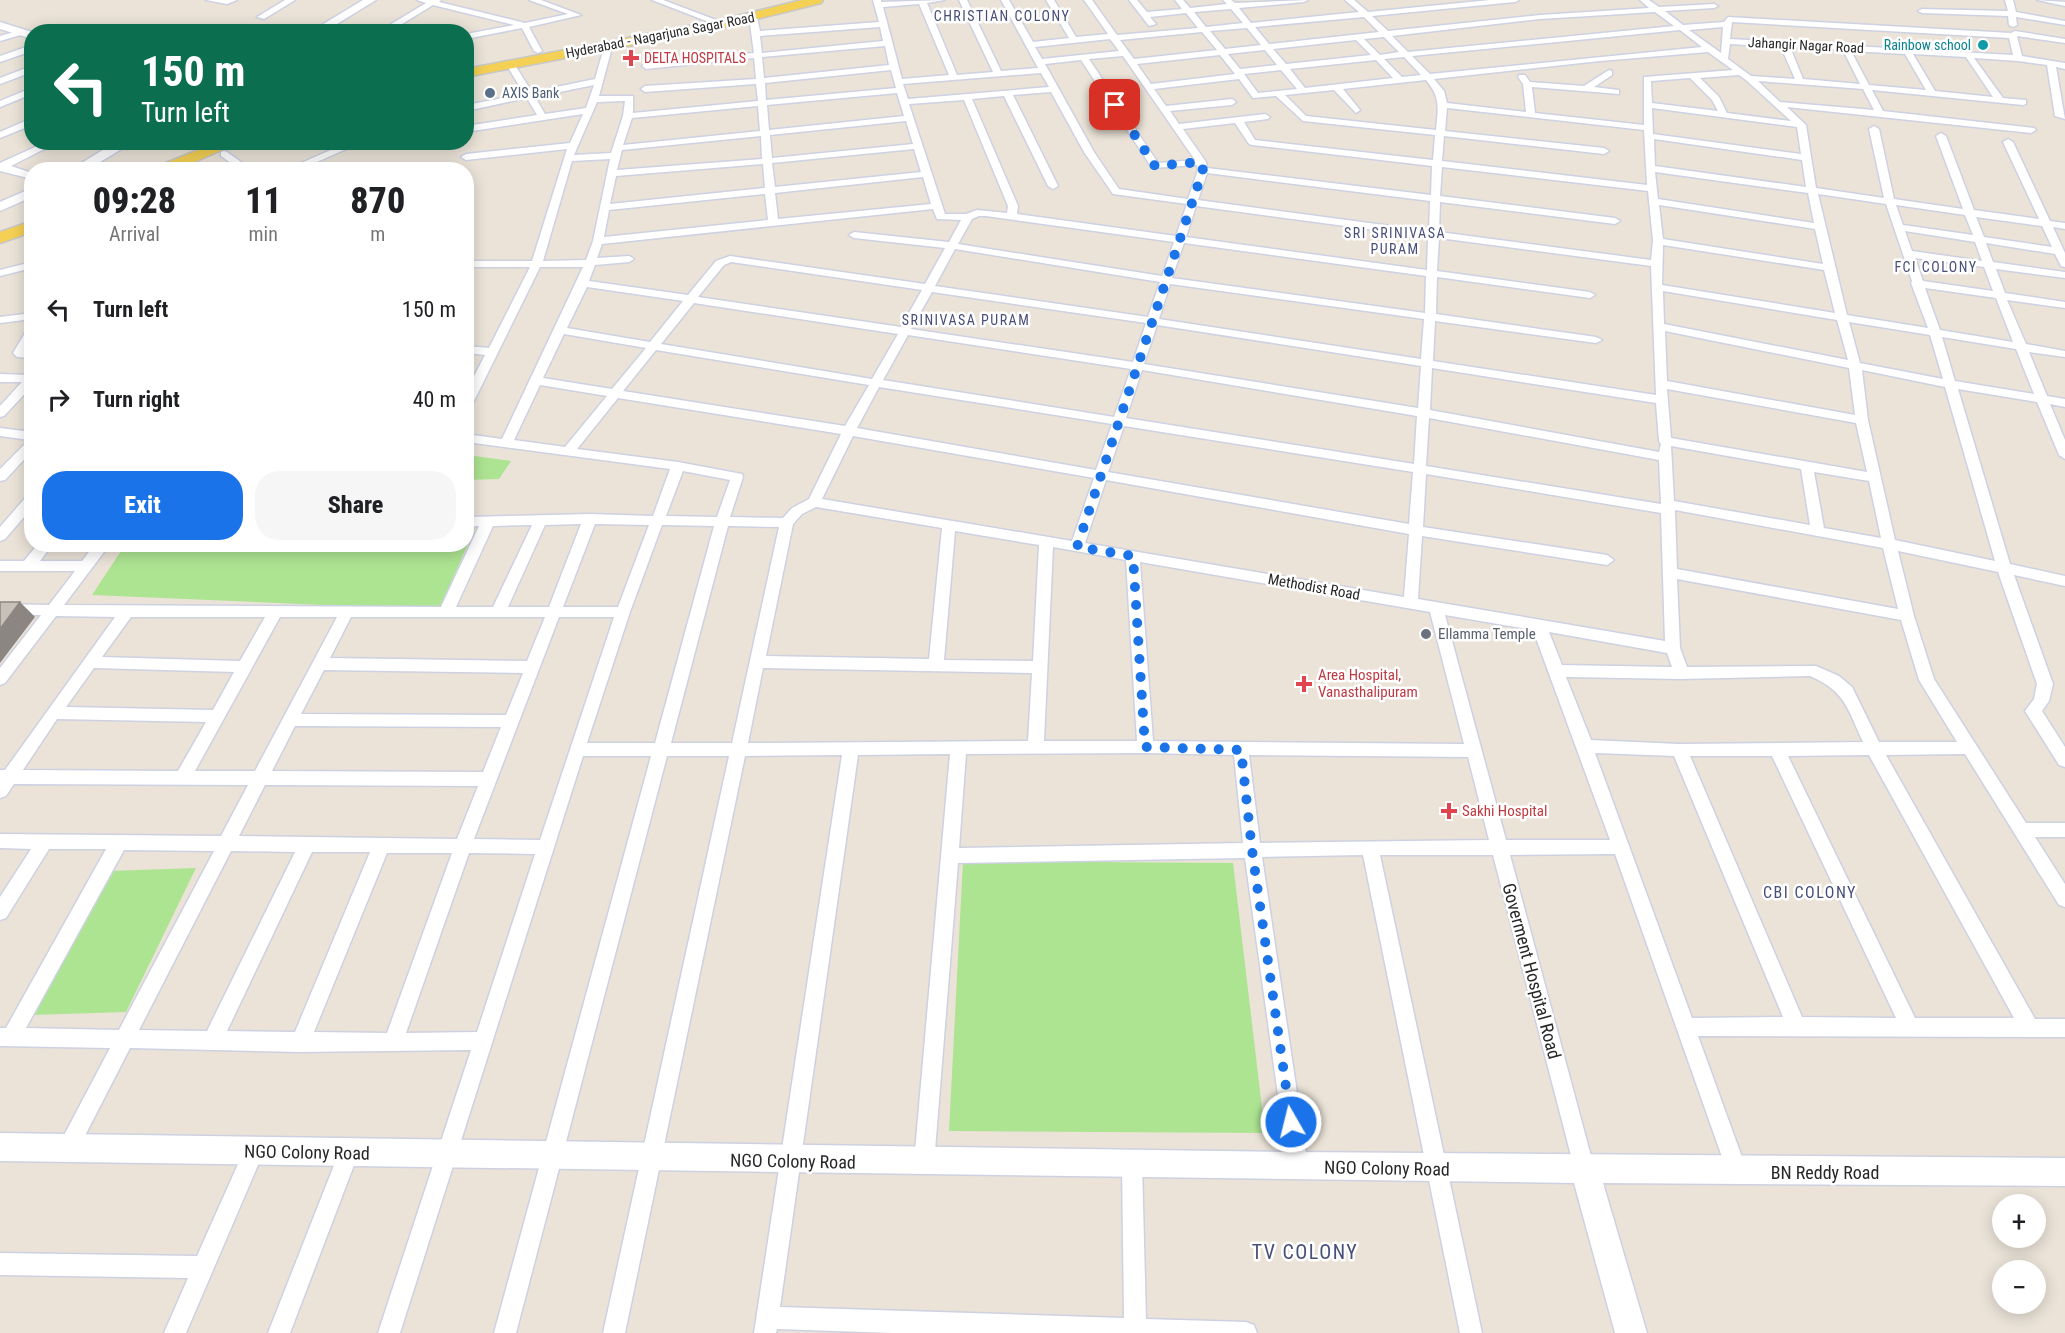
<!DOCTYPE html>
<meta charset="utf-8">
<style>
:root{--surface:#fff;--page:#f6f6f6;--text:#202124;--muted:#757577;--accent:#1a73e8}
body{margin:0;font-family:"Roboto Condensed",sans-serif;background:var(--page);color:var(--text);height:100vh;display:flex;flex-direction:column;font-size:22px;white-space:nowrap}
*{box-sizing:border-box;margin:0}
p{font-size:20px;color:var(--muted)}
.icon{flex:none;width:33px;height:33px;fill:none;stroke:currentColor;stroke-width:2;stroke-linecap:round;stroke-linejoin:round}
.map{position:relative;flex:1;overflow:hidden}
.side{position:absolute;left:24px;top:162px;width:450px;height:390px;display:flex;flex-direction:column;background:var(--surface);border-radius:24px;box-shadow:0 3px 15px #0003}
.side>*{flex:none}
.guide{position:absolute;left:24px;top:24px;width:450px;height:126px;border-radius:24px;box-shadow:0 3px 15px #0003;background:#0b6e4f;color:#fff;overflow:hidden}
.fabs{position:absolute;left:1992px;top:1194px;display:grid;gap:12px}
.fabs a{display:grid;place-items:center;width:54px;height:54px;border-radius:50%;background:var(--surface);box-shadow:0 3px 15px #0003;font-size:30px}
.pin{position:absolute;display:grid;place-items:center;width:51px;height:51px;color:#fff;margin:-26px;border-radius:12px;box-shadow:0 3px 9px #0006}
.me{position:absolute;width:66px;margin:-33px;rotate:352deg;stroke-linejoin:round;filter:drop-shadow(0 0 4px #0008)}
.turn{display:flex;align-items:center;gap:21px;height:126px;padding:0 18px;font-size:27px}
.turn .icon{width:78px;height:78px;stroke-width:2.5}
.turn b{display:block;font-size:42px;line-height:51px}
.eta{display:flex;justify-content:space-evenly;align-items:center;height:102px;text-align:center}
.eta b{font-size:36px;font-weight:800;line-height:42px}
.button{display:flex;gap:12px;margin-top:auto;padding:12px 18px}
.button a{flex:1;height:69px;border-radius:24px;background:var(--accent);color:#fff;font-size:24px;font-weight:800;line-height:69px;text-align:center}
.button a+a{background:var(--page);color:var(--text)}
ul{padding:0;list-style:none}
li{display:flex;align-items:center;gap:18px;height:90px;padding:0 18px}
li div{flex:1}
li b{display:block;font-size:22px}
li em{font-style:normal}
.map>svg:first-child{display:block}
</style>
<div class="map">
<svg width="2065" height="1333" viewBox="0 0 2065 1333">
<rect width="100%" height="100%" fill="#ebe3d8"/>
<path fill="#ade492" d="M466,455h1l44,6 -12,18 -32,1z
M467,526h9l-37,84 -347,-15 33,-50 341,-1z
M963,861l270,2 32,270 -316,-2z
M196,868l-70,144 -94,3 78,-144z"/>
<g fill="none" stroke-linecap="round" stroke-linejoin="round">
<g stroke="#cdd1e1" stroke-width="3">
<path id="street" d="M206,0h31l-10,4z
M285,0h10l-31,19 -7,-2z
M417,0h24l-2,2 86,21 43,-9 -39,-14h12l40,15 -52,12 13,24 -4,2 -4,-2 -12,-23 -56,11v-5l48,-9 -81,-20 -44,27h-11l48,-29z
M652,0h11l53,20 -7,2z
M873,0h8v2l64,-2 -18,3 30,72 36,-3 -34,-72h8l34,71 37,-3 -37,-68h8l24,42 36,-4 -23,-38h8l22,37 32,-3 -24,-34h8l25,35 81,-7 -12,-15 -36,4 6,7 -7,2 -20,-26h8l10,12 35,-3 -7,-9h8l7,8 37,-4 -4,-4h8l4,3 73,-3 -4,2 -65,6 12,15 108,-11 -14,-12h9l14,12 122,-12h29l-4,2 -143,14 16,15 152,-16 109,-7 -9,-8h9l10,7 55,-3 4,2 -4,2 -49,3 18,14 41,-3 4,-5 283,16 4,-2 50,8v4l-48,-7 5,20 43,7v6l-9,-2 9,52 -10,-3 -8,-51 -29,-4 -44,-3 29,40 23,2v4l-3,1 -151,-15 11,21 151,17 2,2 -5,3 -244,-26 19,18 10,63 68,10 -15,-69 5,-3 5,3 15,70 69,10 -27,-73 5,-3 5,3 28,74 65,9 -36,-77 5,-3 5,3 37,79 15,2v6l-12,-2 12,26v14l-4,-1 -6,-12 -69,-11 7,19 72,10v6l-69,-9 9,24 60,9v6l-58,-8 19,44 39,7v6l-36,-5 18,44 18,3v8l-15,-3 15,36v19l-6,-4 -22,-53 -79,-13 52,175 55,12v10l-51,-11 39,109 -4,17 -7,10 23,36v20l-6,-2 -34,-54 9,-12 3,-15 -39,-112 -100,-21 16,65 20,63 92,144h39v14h-30l30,47v23l-6,-2 -94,-151 -79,1 149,264h30v18l-367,-1 49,135 -3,7 -7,3 -7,-3 -3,-7 -112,-317 -105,1 85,316 -3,7 -7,3 -7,-3 -3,-7 -82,-316h-113l102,478h-22l-97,-478 -101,2 46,310 -3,7 -7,3 -7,-3 -3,-7 -43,-309 -287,5 -24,300 -3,7 -7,3 -7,-3 -3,-7 36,-409 -92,1 -78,552 344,11 -2,-154 3,-7 7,-3 7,3 3,7 4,155 100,3 8,3 3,8h-364l-116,-4 -1,4h-22l88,-578 -97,1 -120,577h-22l126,-577h-62l-151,577h-22l157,-577h-68l-183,577h-22l93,-283 -171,2 -170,-4 -55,107 -7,3 -7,-3 -3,-7 3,-7 49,-93 -110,-2v-18h6l100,-179h-57l-43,69 -6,2v-23l31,-48 -31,-1v-14l221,2 27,-51 -234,-1 -8,12 -6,2v-28h5l110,-153 -59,-1 -51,67 -5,2v-17l41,-53 -41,-1v-10l49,1 26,-34h-75v-10h24l14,-17h15l-13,17h42l13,-17h15l-46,61 377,2 38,-81 -13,1v-10l124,-3 63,2 17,-47 -204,-27v-8l36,5 81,-172h-43l-68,138 -6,4v-17l19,-37 -19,-2v-7l23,2 41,-81h-64v-6h66l35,-112 -101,11 -5,-3 5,-3 104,-11 13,-29 -117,18v-6l71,-11 -10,-17 -61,13v-6l58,-11 -18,-30 4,-3 3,1 19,30 63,-13 10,-35 4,-2 4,2 -14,52h34v17l125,-12 -2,-17 -111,8 -4,-3 4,-3 111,-7 -2,-21 -108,11 -4,-3 4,-3 108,-10 -5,-36 4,-2 4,2 3,14 119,-9zM919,4l30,71 -47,4 -19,-72zM1231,9l12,14 -37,4 -12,-15zM1655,12l19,14 -266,26 -16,-16 148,-17zM1364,17l15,15 -110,12 -14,-17zM1732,22l277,16 4,17 -283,-16zM880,27l3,14 -121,12 -2,-17zM1723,27l-2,26 -32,-23zM1247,28l14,17 -36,4 -15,-18zM1680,30l22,17 -272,27 -18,-18zM1202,32l15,18 -83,9 -14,-19zM1384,37l15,15 -19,3 -16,-16zM1110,39l9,12 -77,8 -7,-12zM1356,40l15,15 -85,9 -13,-15zM1730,44l51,3 14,32 -44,-3 -23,-17zM885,46l4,19 -125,13 -2,-21zM1790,47l53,3 17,34 -57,-5zM1265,50l12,15 -37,4 -12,-15zM1851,51l54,3 21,36 -57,-5zM1708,52l25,18 -89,7v48l-109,-12 -3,-26 87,7v-4l-25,-3 18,-12v-4l-3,-1 -25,16 -54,-4 -5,-7h-6l-1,2 5,7 3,28 -79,-9 -3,-12 -10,-12 166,-18zM1913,54l53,3 27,40 -58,-6zM1220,55l15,19 -84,10 -14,-20zM1123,56l72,104 -37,3 -69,-104zM1404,57l17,18 -19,2 -18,-18zM1081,60l71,108 45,-3 1,5 -10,29 -69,-10 -25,-37 -49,-88zM1376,60l17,18 -88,10 -15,-19zM891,70l5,18 -130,12 -1,-17zM1281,70l16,19 -39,4 -14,-19zM1041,73l8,14 -141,12 -5,-15zM1739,75l7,5 45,41 -64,-8 -8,-16 -19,-19zM1690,78l22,22 6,11 -66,-8 -1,-22zM1239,79l14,19 23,-2 27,25 132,14 -2,25 -178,-20 -11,-18 24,-3 2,-2 -5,-3 -86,10 -9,-13 62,-6 4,-3 -4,-3 -66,7 -12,-17zM1426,80c15,18 12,28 10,50l-130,-14 -21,-21 49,-5 22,23 4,-3 -17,-21zM1758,81l105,8 11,21 -94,-8zM594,85l-8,23 -41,6 -10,-17zM1051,92l33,60 29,42 74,10 -11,32 -159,-22 1,-8 -46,-107 32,-3 44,90 5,3 5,-3 -45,-91zM897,93l7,23 -135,14 -2,-25zM964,100l44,106 -1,7 -30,-3 -11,4h-21l-36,-110zM625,101l-2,15 -12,37 -37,2 23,-53zM758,106l2,25 -137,14 9,-27zM1447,108l197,22 3,55 -205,-24 2,-25 160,18 5,-3 -5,-3 -159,-17zM1652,108l145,19 4,27 -148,-20zM906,121l7,23 -141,14 -2,-23zM1235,123l14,21 3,1 180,21 -1,29 -224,-27 -1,-6 -23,-33zM761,136l1,23 -145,11 5,-20zM1654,139l148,21 4,27 -151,-21zM914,149l7,23 -146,15 -3,-24zM610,159l-17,82 -7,19 -43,1 29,-100zM763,164l2,24 -155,16 6,-28zM1442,167l206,24 5,50 -2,19 -212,-28 1,-30 175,22 5,-3 -5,-3 -175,-22zM1655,172l153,21 6,30 -156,-24zM1207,173l223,28 -1,30 -231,-31zM923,177l8,27 -153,15 -3,-26zM765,194l3,26 -164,17 5,-27zM1818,194l68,10 26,77 -1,2 17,45 -81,-13zM1659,205l156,24 8,35 -160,-25zM1896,205l69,10 8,20 -70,-10zM1196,206l232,31 -1,33 -241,-33zM933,209l4,10 24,1 -12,22 -95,-10 -5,3 5,3 91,10 -20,36 -195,-28 -14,5 -28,34 -99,-14 6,-16 34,-3 5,-3 -5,-3 -32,2 5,-14zM979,216h7l188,26 -12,34 -204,-32 14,-25zM1976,217l66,9 10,21 -68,-10zM1905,231l70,11 7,19 -70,-10zM1439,238l212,28 5,129 -223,-34 2,-40 161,22 6,-3 -6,-3 -160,-23 1,-37 153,21 5,-3 -5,-3 -153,-21zM1184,243l242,33 -1,37 -253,-35zM1663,245l161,25 11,43 -173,-28zM955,249l205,33 -12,35 -213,-31zM1915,258l69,9 9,24 -70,-10zM731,262l191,28 -21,37 -203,-30 26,-32zM1170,284l254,35 -3,40 -262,-40zM587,287l96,14 -33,41 -83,-14zM1925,288l71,10 17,44 -73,-12zM1663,291l174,29 11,40 -184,-36zM932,292l214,31 -13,39 -222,-33zM694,303l204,31 -26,45 -211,-35zM1849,322l81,13 13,44 -83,-16zM1157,325l264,41 -3,42 -274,-44zM1665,331l184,37 6,47 -188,-34zM564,334l82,14 -34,41 -69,-11zM908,335l223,34 -17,48 -231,-37zM1942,337l74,12 18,45 -79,-13zM656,350l213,35 -24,41 -222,-35zM1432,368l224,35 3,38 2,3 -2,8 -229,-42zM1142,370l275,46 -3,48 -288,-46zM1862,370l83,17 50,174 -100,-21 -27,-120zM540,385l67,11 -42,51 -51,-7zM879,387l233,37 -16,46 -239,-42zM1667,389l189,34 11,49 -196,-34zM618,398l223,36 -32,65 -17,9 -9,10 -53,-1 13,-40 -1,-3 -64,-12 -101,-13zM1429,418l230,42 2,44 -235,-38zM1124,426l289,46 -4,52 -301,-52zM853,436l241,42 -22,63 -250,-42zM1671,446l130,23 9,56 -136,-24zM683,471l47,9 -13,37 -51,-1zM1814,472l55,9 12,57 -57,-10zM1426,474l235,39 4,128 -247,-42 4,-63 185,29 7,-5 -7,-5 -184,-28zM1106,480l303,54 -5,63 -319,-54zM816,507l126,21 -13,131 -163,-3 27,-132 9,-10zM1675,510l208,38 15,61 -221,-40zM581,524l-32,83h-41l37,-82zM595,524l54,1 -31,82h-55zM532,525l-39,82h-37l37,-81zM662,525l52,1 -59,217h-68l43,-131zM728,526l51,1 -47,216h-61zM955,531l84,14 -6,116 -89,-1zM1053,547l73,13 11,181h-93zM1140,562l290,50 34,132 -311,-3zM1677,579l224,41 18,60 38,62h-78l-27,-55 -13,-11 -23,-10 -129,1 -7,-19zM1445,615l88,15 77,210h-104zM131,617h134l-25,44 -138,-4zM280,617h57l-82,154h-60zM351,617h194l-18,44 -197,-3zM559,617h55l-74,223 -66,-1zM1549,632l118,21 5,14 -110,-2zM94,668l140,4 -21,38 -147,-3zM763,668l269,5 -4,68 -280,2zM324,670l199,3 -17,42 -205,-1zM1810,676c36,16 37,32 53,66l-184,2 -88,-4 -25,-63 115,2zM57,719l149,3 -28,49 -155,-1zM295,726l206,1 -18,45 -211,-1zM1145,753l89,2 9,88 -284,5 7,-94zM1595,753l79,3 109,261 -91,1zM1249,755l219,2 21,83 -229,3zM1869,755l145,263h-99l-127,-262zM1690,756h82l124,262 -94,-1zM265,785l213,1 -21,53 -218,-3zM124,850l90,1 -95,179 -93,-2zM231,851l64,1 -88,179 -68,-1zM312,852h58l-75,180 -68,-1zM387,853h65l-65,180 -73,-1zM469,853l66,1 -58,178 -71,1z
M2005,0h8l3,12 49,9v4l-49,-8 1,8 -4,2 -4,-2 -1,-9 -86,-3 -4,-2 4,-2 86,2z
M2037,0l28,2v4z
M21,30h3v4l-24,7v-5z
M29,46h3v5l-32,11v-6z
M29,67h3v5l-32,12v-6z
M29,89h3v5l-32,13v-6z
M32,118v7l-32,13v-6z
M46,142h12l-47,24 21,7v6l-32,-8v-8z
M349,142h13l-63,28h-14z
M375,142h28c-6,4 -22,4 -28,0z
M224,151l3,1 25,18h-11l-20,-14v-4z
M32,262v6l-32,8v-6z
M32,313v6l-32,4v-6z
M32,327v14l-6,11h6v6l-15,-1 -4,-4 15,-25z
M0,374l32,1v11l-28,30 -4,1v-11l22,-24h-22z
M0,428l32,4v19l-27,29 -5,1v-12l29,-29 -29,-4z
M32,495v13l-27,31 -5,2v-14l27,-31z
M254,1141l7,3 3,7 -78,182h-22l24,-55 -188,-3v-22l197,3 50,-112z
M349,1142l7,3 3,7 -69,181h-22l74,-188z"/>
</g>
<g stroke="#cdd1e1" stroke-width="3">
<path id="secondary" d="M363,0h13l-52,32h-14z
M0,22l32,10v7l-32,-10z
M116,142h17l-46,28h-17z
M32,188v9l-32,14v-9z
M0,1133l1291,19 774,6v28l-462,-3 44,150h-32l-41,-150 -1574,-22z"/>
</g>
<g stroke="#c7c7c7" stroke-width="3">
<path id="primary" d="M802,0h21l-2,3 -100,25 -255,49v-8l255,-49z
M218,142h22l-64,28h-22l2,-3z
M32,221v11l-32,11v-11z"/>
</g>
<use href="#street" fill="#fff" fill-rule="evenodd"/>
<use href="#secondary" fill="#fff" fill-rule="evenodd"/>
<use href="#primary" fill="#f4d054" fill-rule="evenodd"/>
</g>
<path fill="#8b8681" d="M20,602l15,15 -35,46v-34z"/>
<path fill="#c6c0b8" stroke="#8b8681" stroke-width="1.5" d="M0,602h20l-20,27z"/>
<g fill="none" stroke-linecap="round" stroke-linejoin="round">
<path stroke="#1a73e8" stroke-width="10" stroke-dasharray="0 18" d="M1115,105l40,61 45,-4 3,8 -126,377 56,9 12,191 96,3 11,100 39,272"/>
</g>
<circle fill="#0f9aa8" stroke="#fff" stroke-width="2" cx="1983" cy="45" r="6"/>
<g fill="#e0444e" stroke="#fff" stroke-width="2">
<path d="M628 49h6v6h6v6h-6v6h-6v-6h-6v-6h6z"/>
<path d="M1301 675h6v6h6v6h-6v6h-6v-6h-6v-6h6z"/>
<path d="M1446 802h6v6h6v6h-6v6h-6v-6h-6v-6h6z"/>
</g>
<circle fill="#5c6f8a" stroke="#fff" stroke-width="2" cx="490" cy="93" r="6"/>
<circle fill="#6b7280" stroke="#fff" stroke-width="2" cx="1426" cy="634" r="6"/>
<g text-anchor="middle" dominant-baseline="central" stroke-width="5" stroke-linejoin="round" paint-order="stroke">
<g font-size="14" letter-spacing="1.5" fill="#474f78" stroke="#fff">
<text x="1002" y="16">CHRISTIAN COLONY</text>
<text x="1395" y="233">SRI SRINIVASA<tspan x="1395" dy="16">PURAM</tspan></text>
<text x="1936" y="267">FCI COLONY</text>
<text x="966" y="320">SRINIVASA PURAM</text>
</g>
<g font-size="14" fill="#272727" stroke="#fff">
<text transform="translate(660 35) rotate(-11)">Hyderabad - Nagarjuna Sagar Road</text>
<text transform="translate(1806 45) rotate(3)">Jahangir Nagar Road</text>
</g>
<g font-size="14" fill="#0d838f" stroke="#fff" text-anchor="end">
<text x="1971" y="45">Rainbow school</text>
</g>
<g font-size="14" fill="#be3a42" stroke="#fff" text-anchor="start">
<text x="644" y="58">DELTA HOSPITALS</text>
</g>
<g font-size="14" fill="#4e5e75" stroke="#fff" text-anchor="start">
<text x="502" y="93">AXIS Bank</text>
</g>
<g font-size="15" fill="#272727" stroke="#fff">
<text transform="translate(1314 587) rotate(10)">Methodist Road</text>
</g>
<g font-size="15" fill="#5b616d" stroke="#fff" text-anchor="start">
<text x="1438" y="634">Ellamma Temple</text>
</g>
<g font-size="15" fill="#be3a42" stroke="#fff" text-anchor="start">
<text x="1318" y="675">Area Hospital,<tspan x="1318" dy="17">Vanasthalipuram</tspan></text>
<text x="1462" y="811">Sakhi Hospital</text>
</g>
<g font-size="16" letter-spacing="1.5" fill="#474f78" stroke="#fff">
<text x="1810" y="892">CBI COLONY</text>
</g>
<g font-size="18" fill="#272727" stroke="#fff">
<text transform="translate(1532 971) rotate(75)">Goverment Hospital Road</text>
<text transform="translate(307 1152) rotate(1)">NGO Colony Road</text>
<text transform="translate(793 1161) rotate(1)">NGO Colony Road</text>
<text transform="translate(1387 1168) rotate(1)">NGO Colony Road</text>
<text x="1825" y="1172">BN Reddy Road</text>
</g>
<g font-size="20" letter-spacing="1.5" fill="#474f78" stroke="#fff">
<text x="1305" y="1252">TV COLONY</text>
</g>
</g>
</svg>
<div class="fabs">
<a>+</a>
<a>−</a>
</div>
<div class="pin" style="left:1115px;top:105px;background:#d93025"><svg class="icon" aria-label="arrive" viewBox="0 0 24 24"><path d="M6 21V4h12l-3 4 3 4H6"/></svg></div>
<svg class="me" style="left:1291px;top:1122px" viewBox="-20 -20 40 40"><circle r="17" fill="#1a73e8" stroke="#fff" stroke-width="3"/><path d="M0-11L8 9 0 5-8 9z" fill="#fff"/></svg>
<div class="guide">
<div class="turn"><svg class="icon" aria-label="left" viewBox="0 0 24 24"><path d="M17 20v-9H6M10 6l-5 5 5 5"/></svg><div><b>150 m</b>Turn left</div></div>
</div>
<section class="side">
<div class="eta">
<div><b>09:28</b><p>Arrival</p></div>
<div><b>11</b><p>min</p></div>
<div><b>870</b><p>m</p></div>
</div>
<ul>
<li><svg class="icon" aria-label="left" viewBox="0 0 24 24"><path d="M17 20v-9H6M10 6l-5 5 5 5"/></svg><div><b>Turn left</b></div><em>150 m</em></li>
<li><svg class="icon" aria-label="right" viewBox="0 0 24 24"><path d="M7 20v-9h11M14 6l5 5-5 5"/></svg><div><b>Turn right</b></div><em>40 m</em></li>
</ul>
<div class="button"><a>Exit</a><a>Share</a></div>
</section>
</div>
